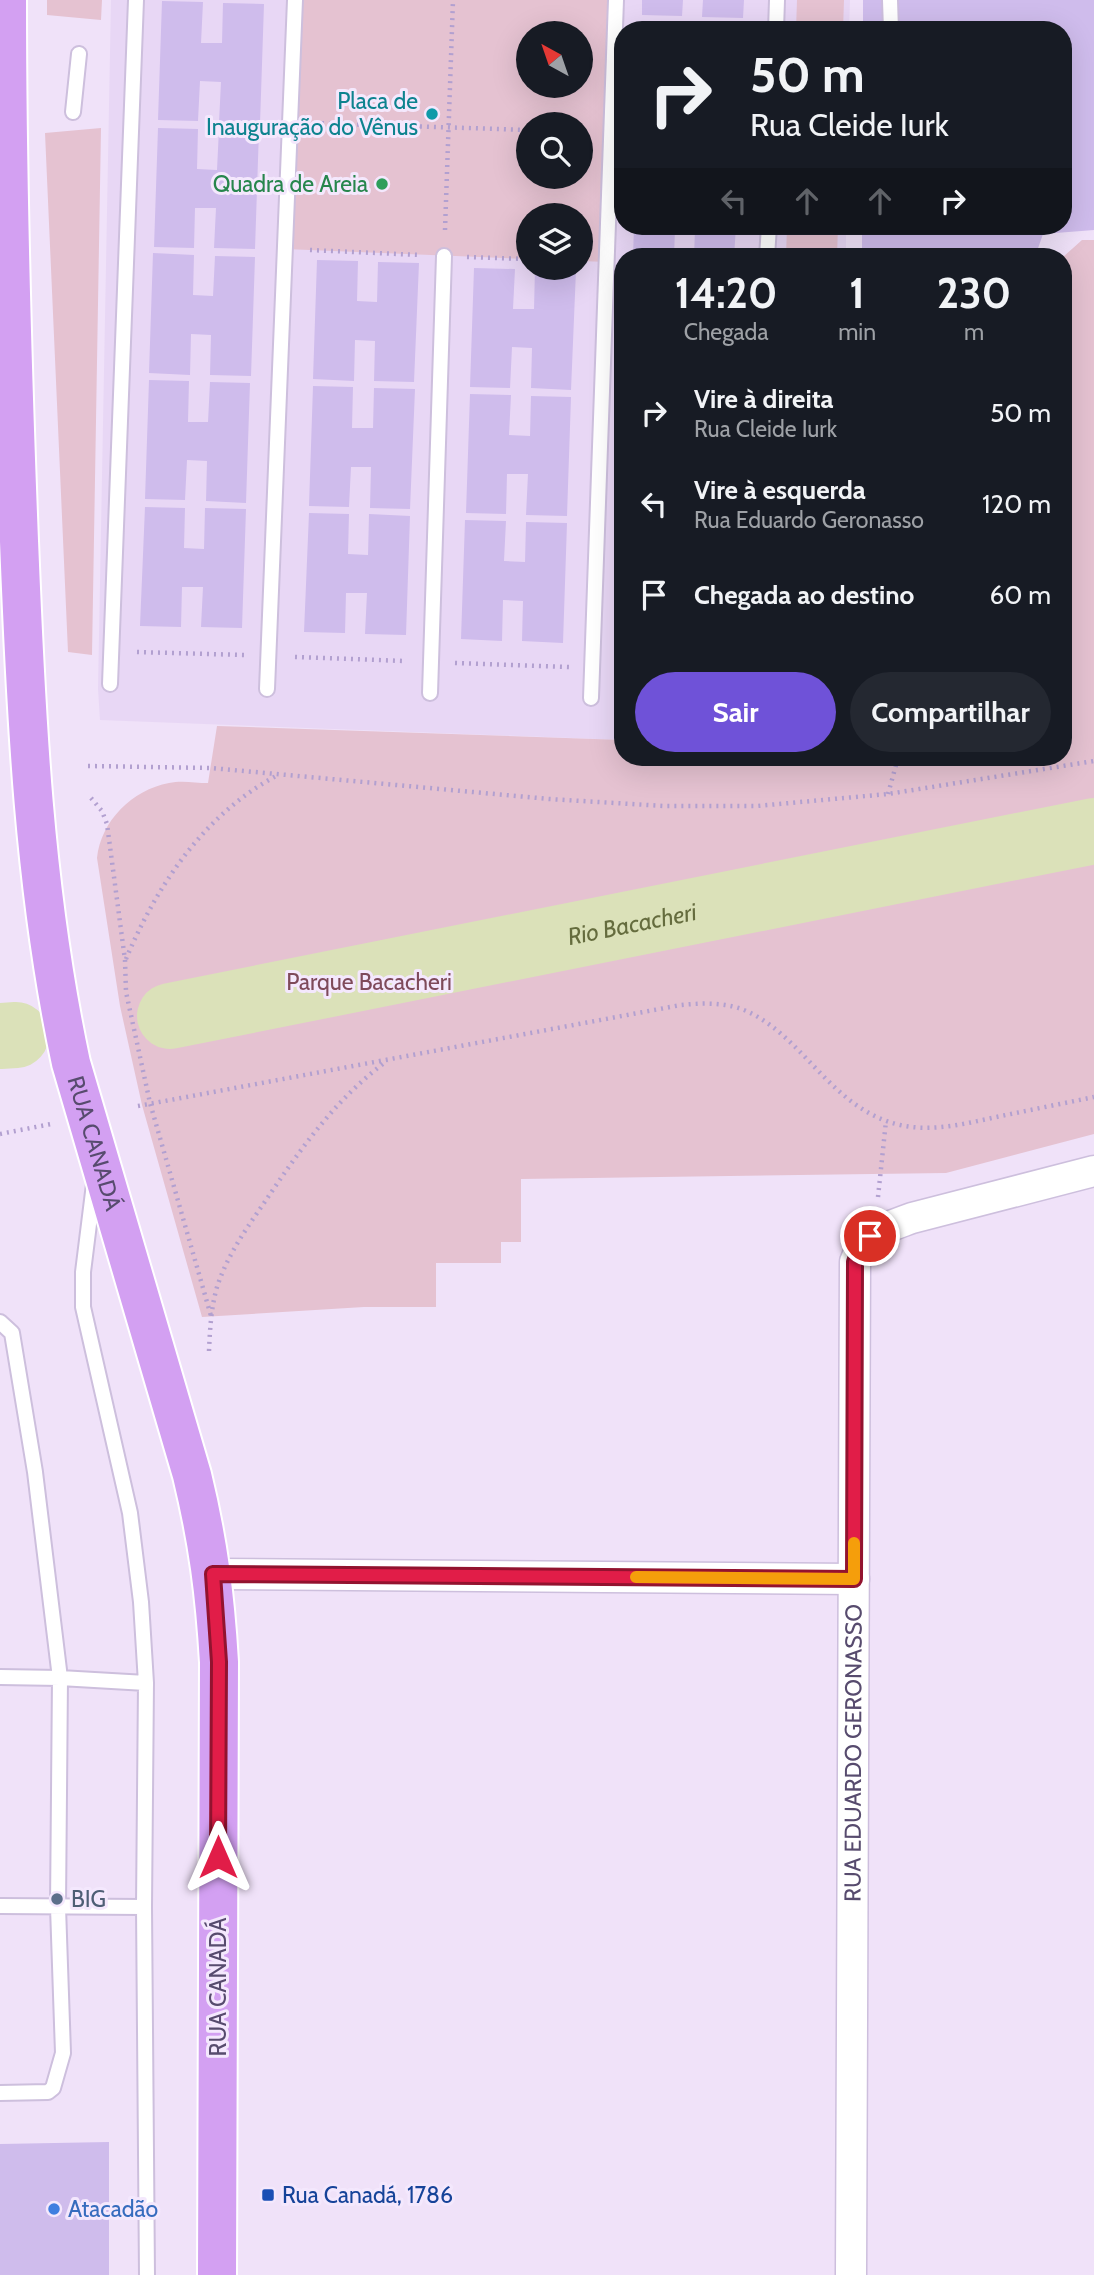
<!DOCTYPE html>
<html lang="pt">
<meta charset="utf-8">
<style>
:root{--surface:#171b24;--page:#242831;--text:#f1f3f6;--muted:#9ea1a6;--accent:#6f52d8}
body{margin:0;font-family:Cabin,sans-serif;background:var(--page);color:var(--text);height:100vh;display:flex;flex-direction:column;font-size:26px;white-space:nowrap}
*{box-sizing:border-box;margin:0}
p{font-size:23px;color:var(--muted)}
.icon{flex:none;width:38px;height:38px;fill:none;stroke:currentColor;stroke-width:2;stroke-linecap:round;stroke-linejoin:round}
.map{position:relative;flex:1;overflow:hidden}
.details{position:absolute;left:614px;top:248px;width:458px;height:518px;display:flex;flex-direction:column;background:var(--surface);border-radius:28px;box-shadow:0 7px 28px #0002}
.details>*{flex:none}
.hud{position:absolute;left:614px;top:21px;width:458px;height:214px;border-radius:28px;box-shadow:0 7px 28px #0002;background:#171b24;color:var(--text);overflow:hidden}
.needle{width:46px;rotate:320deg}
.fabs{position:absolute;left:516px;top:21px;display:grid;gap:14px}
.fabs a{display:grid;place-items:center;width:77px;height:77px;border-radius:50%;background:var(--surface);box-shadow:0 7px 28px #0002;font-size:35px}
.pin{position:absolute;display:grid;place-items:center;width:60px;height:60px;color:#fff;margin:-30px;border:4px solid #fff;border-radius:50%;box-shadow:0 2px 7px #0007}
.me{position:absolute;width:77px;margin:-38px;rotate:0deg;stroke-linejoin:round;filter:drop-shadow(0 0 5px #0008)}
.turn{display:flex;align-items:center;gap:24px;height:147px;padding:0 21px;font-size:32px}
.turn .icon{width:91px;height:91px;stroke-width:2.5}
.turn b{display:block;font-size:49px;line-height:60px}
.lanes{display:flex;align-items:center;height:66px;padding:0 21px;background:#0003;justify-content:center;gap:35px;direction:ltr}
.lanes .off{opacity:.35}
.eta{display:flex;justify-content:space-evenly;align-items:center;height:119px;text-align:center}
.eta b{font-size:42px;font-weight:700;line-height:49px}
.primary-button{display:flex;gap:14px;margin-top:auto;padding:14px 21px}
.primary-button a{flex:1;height:80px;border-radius:42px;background:var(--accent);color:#fff;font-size:28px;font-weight:700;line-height:80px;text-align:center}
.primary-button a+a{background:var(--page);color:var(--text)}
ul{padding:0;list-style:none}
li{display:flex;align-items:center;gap:21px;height:91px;padding:0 21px}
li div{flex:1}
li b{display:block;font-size:26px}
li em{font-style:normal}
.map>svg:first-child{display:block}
</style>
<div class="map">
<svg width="1094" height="2275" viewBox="0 0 1094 2275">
<rect width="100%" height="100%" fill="#f0e2f9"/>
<path fill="#e8d7f5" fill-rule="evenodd" d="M111,0h739l-1,30h-226v196h223v31h-223v483l-523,-20 -2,-31zM528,33h53v53h-53zM528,124h53v53h-53zM528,215h53v53h-53z"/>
<path fill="#e5c2d1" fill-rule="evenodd" d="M47,0h55l-1,20 -54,-5z
M295,0h321l-9,262 -26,-1v-46h-53v44l-243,-10zM528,33h53v53h-53zM528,124h53v53h-53z
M797,0h47l-1,30h-47z
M101,128l-9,527 -24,-3 -23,-519z
M787,226h51l-1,31h-51z
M1082,240h12v894l-148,39 -425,6v63h-20v21h-65v44h-72l-162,10 -60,-212 -22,-99 -23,-148c4,-37 35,-68 72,-75 13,-3 26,0 39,0l9,-57 406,14v18h441l-1,-501z"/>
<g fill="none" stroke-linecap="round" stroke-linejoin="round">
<g stroke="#dbe1b9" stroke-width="66">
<path id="s1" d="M170,1016l924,-185"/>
<path d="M0,1036l16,-1"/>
</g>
</g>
<path fill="#cfbcec" d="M642,0h41l-1,16 -40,-1z
M703,0h41l-1,18 -41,-1z
M863,0h231v230l-51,4 -8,23h-173v-31h202v-196h-201z
M162,1l41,1 -2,41h21l1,-40 41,1 -4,120 -41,-1 2,-41 -21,-1 -2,40 -40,-1z
M641,22l41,1 -1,7h-40z
M702,24l41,1v5h-41z
M158,128l40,1 -1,40 20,1 2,-41 40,1 -4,119 -41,-1 2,-40h-21l-1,40 -40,-1z
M634,226h102l-2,31h-40l1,-28h-20l-1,28h-41z
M153,253l41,2 -1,40 20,1 2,-40 40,1 -4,119 -41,-1 1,-40 -20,-1 -1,41 -41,-2z
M317,260l41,1 -1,40 20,1 1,-40 41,1 -5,119 -40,-1 1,-40 -20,-1 -1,41 -41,-2z
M474,268l41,1 -2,40h21l1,-40 41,1 -5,120 -40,-2 1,-40 -20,-1 -2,41 -40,-1z
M149,380l40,1 -1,41h20l2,-40 40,1 -4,120 -40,-2 1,-40 -20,-1 -2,40 -40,-1z
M313,386l40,1 -1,41h21l1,-40 41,1 -5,120 -40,-1 1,-41h-20l-2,40 -40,-1z
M470,394l41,1 -2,40 21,1 1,-40 40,1 -4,119 -41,-1 2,-41h-21l-1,40 -40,-1z
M145,507l40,1 -1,40 20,1 1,-41 41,1 -4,119 -41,-1 2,-40h-21l-1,40 -41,-1z
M309,513l40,1 -1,40 20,1 1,-41 41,2 -4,119 -41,-1 2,-41h-21l-1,40 -41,-1z
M465,520l41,1 -2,40 21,1 1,-40 41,1 -4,120 -41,-2 1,-40 -20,-1 -1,41 -41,-2z
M621,611h2v36h-3z
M109,2142v133h-109v-131z"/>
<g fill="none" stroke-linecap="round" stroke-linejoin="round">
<g stroke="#cdbfdd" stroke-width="18">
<path id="lane" d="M890,0l1,30
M776,30l1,-30
M73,112l6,-58
M767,257l2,-31
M110,684l26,-684
M267,689l28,-689
M430,693l14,-437
M591,698l25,-698
M94,1184l-11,88v35l47,206 11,89 5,81 -2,224 3,368
M0,1322l12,11 23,139 25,206 -2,229 5,146 -10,35 -5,4 -48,1
M0,1677l60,1 86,5
M0,1906l144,1"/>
</g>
<g stroke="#cdbfdd" stroke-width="33">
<g id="street">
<path d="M213,1574l641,5"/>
<path id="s2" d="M851,2275l4,-1013c10,-30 30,-34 57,-44l182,-47"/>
</g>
</g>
<g stroke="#fff" stroke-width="42">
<g id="primary">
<path id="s3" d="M7,0c0,181 5,361 12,541 7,175 15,350 52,522l121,412c16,66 23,119 27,187l-2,613"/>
</g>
</g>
<path stroke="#b2a0d0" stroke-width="4.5" stroke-dasharray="2 5" stroke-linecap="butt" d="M315,123l213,7
M445,230l8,-230
M310,250l110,5
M467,257l61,2
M137,652l107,3
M295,657l110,4
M455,663l114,4
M88,766l123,2 338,31 115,7h93l131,-12 206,-33
M888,794l10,-36
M91,798l11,13 5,13 18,136 1,32 24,111 61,213
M126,959c31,-74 79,-146 152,-184
M138,1106l543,-101c21,-2 43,-3 63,5 60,25 86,99 156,115 35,8 71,-3 106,-10 29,-6 59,-12 88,-18
M0,1134l51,-10
M878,1197l8,-76
M209,1351c1,-22 2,-43 8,-64 10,-31 29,-58 47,-84 35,-52 72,-105 123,-142"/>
<use href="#lane" stroke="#fff" stroke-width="14"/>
<use href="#street" stroke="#fff" stroke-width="30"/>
<use href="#primary" stroke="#d3a0f2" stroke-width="38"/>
</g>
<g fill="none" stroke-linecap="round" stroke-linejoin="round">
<g stroke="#92132f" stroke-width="18">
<path id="route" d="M218,1857l1,-195 -6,-88 641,5 1,-317 5,-14 10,-12"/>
</g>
<use href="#route" stroke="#e11d48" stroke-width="12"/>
<path stroke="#f59e0b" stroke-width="12" d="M636,1577l218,2v-36"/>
</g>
<circle fill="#0f9aa8" stroke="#f4e8fd" stroke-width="2.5" cx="432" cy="114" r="7"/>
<circle fill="#2e9e5b" stroke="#f4e8fd" stroke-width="2.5" cx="382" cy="184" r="7"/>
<circle fill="#5c6f8a" stroke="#f4e8fd" stroke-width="2.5" cx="57" cy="1899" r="7"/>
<rect fill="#1a4fb4" stroke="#f4e8fd" stroke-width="2.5" x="261" y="2188" width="14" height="14" rx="3.5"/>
<circle fill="#3f7fe0" stroke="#f4e8fd" stroke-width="2.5" cx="54" cy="2209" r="7"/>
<g text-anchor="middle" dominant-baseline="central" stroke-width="6" stroke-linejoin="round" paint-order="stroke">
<g font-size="23" fill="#0d838f" stroke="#f4e8fd" text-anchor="end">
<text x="418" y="101">Placa de<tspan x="418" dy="26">Inauguração do Vênus</tspan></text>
</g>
<g font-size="23" fill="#27864d" stroke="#f4e8fd" text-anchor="end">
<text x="368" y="184">Quadra de Areia</text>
</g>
<g font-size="23" fill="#7e4a5a" stroke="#f4e8fd">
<text x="369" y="982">Parque Bacacheri</text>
</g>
<g font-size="23" fill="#574b6e" stroke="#f4e8fd">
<text stroke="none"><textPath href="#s3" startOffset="1150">RUA CANADÁ</textPath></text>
<text stroke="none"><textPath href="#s2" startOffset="522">RUA EDUARDO GERONASSO</textPath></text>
<text transform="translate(218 1987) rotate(-90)">RUA CANADÁ</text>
</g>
<g font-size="23" fill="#4e5e75" stroke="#f4e8fd" text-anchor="start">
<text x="71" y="1899">BIG</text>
</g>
<g font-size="23" fill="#164399" stroke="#f4e8fd" text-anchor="start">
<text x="282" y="2195">Rua Canadá, 1786</text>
</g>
<g font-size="23" fill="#366cbe" stroke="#f4e8fd" text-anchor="start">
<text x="68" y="2209">Atacadão</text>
</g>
<g font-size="24" font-style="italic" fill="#656c3e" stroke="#f4e8fd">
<text stroke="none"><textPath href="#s1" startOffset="471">Rio Bacacheri</textPath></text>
</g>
</g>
</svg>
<div class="fabs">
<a><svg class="needle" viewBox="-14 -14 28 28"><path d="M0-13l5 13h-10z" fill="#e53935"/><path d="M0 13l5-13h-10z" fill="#9ea1a6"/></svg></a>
<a><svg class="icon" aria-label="search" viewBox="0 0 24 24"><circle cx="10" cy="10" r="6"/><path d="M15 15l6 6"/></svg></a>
<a><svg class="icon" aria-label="layers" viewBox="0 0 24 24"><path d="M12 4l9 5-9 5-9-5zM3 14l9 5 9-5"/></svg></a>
</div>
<div class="pin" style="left:870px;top:1236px;background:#d93025"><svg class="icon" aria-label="arrive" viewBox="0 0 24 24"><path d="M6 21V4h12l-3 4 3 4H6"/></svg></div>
<svg class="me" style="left:218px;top:1857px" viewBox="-20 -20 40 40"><path d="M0-17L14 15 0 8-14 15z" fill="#e11d48" stroke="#fff" stroke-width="4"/></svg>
<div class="hud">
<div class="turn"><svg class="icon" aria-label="right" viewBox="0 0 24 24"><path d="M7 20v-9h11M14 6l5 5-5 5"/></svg><div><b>50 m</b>Rua Cleide Iurk</div></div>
<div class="lanes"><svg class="icon off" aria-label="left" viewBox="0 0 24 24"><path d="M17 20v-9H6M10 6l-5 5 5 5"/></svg><svg class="icon off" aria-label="ahead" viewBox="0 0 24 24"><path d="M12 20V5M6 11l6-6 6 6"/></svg><svg class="icon off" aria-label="ahead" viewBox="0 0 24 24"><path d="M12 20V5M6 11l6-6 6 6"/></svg><svg class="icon" aria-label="right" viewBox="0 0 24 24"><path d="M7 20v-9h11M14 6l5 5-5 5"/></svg></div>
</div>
<section class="details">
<div class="eta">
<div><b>14:20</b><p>Chegada</p></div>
<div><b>1</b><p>min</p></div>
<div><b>230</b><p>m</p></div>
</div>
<ul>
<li><svg class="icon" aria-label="right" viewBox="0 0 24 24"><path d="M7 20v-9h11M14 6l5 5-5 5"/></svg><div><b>Vire à direita</b><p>Rua Cleide Iurk</p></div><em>50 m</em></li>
<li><svg class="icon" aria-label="left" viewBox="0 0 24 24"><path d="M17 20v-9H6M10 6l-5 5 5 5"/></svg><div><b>Vire à esquerda</b><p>Rua Eduardo Geronasso</p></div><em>120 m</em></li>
<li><svg class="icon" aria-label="arrive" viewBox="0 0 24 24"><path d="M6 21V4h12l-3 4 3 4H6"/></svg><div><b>Chegada ao destino</b></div><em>60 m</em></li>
</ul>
<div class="primary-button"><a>Sair</a><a>Compartilhar</a></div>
</section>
</div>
